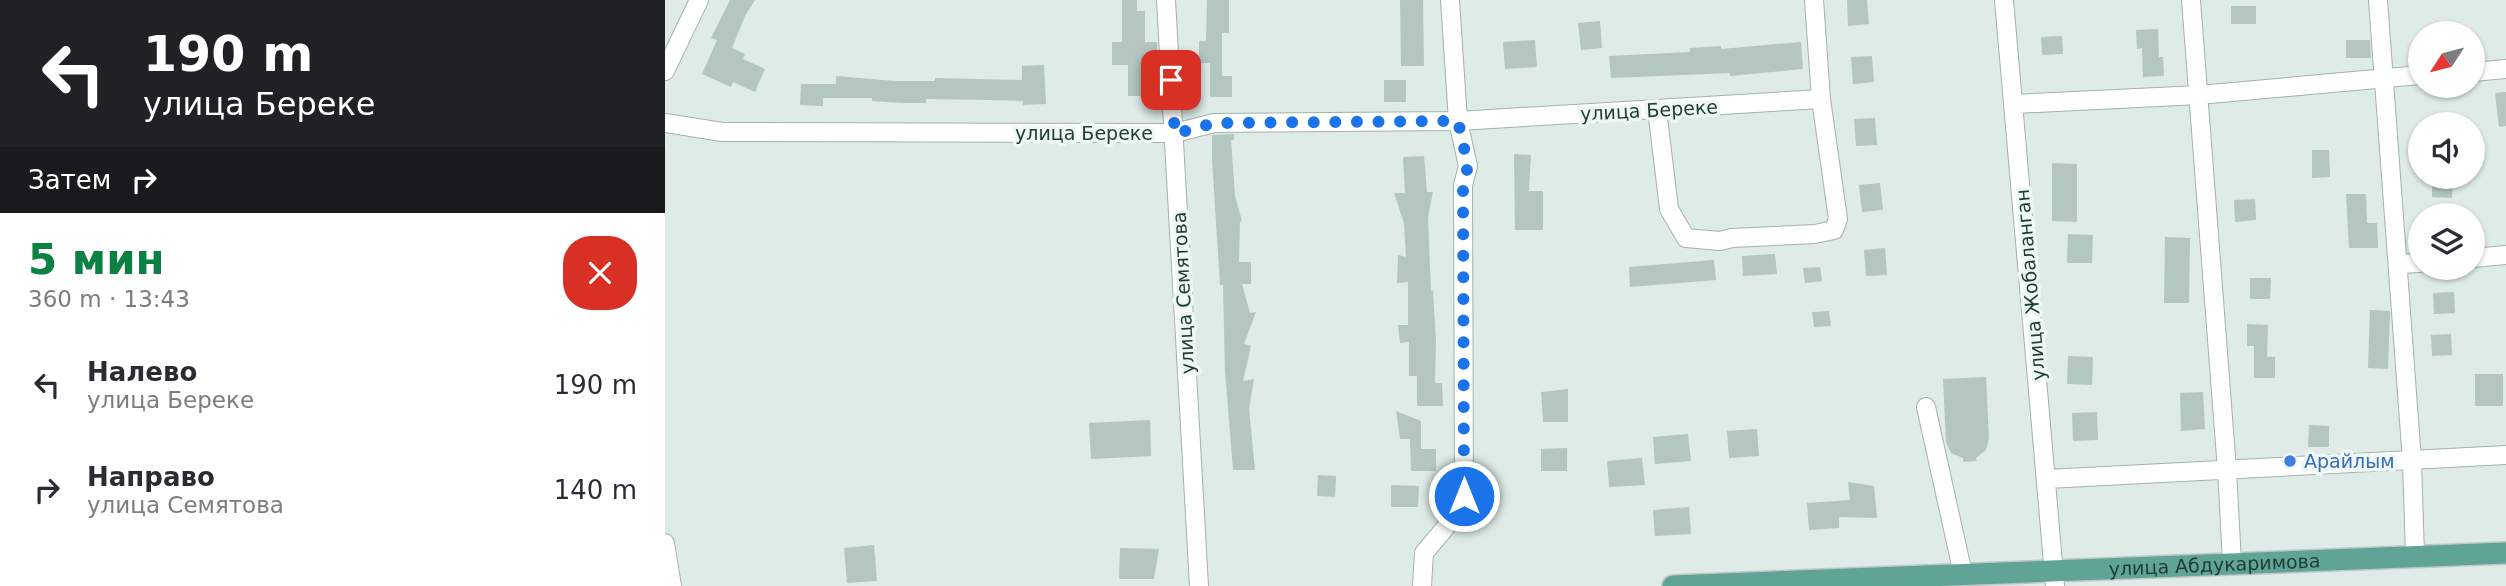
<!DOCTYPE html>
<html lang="ru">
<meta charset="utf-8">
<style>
:root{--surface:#fff;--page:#f2f2f3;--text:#2b2b33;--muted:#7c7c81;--accent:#0b8043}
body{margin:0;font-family:"DejaVu Sans",sans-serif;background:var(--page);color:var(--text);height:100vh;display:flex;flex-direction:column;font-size:26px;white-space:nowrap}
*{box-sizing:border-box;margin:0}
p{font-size:23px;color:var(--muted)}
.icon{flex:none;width:38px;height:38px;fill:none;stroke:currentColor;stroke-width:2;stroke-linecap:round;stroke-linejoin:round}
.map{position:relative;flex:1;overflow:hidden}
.details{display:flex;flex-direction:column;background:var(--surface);width:665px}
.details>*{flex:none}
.top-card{background:#202124;color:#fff;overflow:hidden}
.needle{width:46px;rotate:234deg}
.fabs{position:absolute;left:1743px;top:21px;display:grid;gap:14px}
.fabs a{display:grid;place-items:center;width:77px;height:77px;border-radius:50%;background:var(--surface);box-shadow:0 2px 5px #0004;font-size:35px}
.pin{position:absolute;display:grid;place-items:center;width:60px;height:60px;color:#fff;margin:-30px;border-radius:14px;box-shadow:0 4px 10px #0006}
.me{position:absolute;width:77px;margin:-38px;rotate:0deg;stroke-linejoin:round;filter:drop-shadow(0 0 5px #0008)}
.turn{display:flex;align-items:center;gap:24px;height:147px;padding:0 28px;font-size:32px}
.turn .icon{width:91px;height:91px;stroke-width:2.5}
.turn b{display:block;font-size:49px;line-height:60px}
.then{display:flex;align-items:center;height:66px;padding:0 28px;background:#0003;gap:14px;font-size:26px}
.round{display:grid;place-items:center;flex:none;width:74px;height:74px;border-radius:28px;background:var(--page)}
.head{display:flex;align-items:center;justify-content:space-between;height:119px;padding:0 28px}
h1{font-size:42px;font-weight:700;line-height:52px;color:var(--accent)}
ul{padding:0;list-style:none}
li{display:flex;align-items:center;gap:21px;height:105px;padding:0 28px}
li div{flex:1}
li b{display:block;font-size:26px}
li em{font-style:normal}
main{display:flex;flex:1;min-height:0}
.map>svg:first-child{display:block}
</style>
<main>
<section class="details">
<div class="top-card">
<div class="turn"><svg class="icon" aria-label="left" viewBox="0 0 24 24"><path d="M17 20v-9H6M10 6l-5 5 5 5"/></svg><div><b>190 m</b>улица Береке</div></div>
<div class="then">Затем<svg class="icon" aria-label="right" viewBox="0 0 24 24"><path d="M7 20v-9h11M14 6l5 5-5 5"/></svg></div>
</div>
<div class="head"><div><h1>5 мин</h1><p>360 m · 13:43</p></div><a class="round" style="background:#d93025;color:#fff"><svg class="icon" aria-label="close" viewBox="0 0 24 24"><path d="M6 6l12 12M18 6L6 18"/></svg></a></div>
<ul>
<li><svg class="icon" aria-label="left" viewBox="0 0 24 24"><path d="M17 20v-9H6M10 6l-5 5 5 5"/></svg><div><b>Налево</b><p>улица Береке</p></div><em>190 m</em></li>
<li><svg class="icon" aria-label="right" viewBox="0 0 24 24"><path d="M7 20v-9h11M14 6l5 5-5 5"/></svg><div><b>Направо</b><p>улица Семятова</p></div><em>140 m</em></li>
</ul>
</section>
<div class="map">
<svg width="1841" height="586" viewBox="0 0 1841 586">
<rect width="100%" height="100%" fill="#deebe6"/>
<path fill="#b3c6bf" d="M65,0h25l-10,16 -13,32 13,6 -2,5 22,10 -10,23 -22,-10 -2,5 -29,-13 15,-34 -6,-2z
M457,0h15v11h8v31h12l1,23h-8v31h-22v-31h-16v-23h10z
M542,0h22v33h-7v43h10v21h-22v-34h-11v-22h7z
M735,0h23l1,66h-23z
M1182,0h20l2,24 -21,2z
M1566,6h25v18h-25z
M935,21l2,27 -21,2 -3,-27z
M1493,29l1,28h4l1,19 -21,1 -1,-29 -5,1 -1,-19z
M1397,36l1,18 -21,1 -1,-18z
M870,40l2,27 -32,2 -2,-27z
M1681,40h24l1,18h-25z
M1136,42l2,27 -73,7v-3l-119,5 -2,-22 81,-4v-4l31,-2v3z
M1207,56l2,26 -21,2 -2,-27z
M379,65l2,39 -23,1v-4l-33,-1 -64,-1v4h-23l-31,-2v-3h-49v8l-23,-1 1,-21h35v-8l58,5h41v-3l87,2v-14z
M719,80h22v22h-22z
M1841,92v34l-7,1 -4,-34z
M1210,118l2,27 -21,1 -2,-27z
M569,134v6h-3l4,56 7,25 -2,1 -1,40h12v22h-9l8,29 6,-1 -12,32 7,2 -8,35 11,-2 -5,30 6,61h-22l-8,-99 -2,-86h-3l-8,-125v-25z
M1647,150h17l1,27 -18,1z
M849,154l17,1 -2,36h14v39h-28z
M759,156l3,36h6l-5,25 3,74h2l3,50 -1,42h7l1,23h-26v-30h-8v-34l-9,1 -2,-18h10v-43l-11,1 1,-28 8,2 -2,-34 -10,-30h11l-2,-36z
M1387,163l25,1v58l-25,-1z
M1767,177h21l-1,21 -20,-1z
M1215,183l3,27 -21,2 -3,-27z
M1681,194h20l1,29h10l1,25h-29z
M1590,199l1,21 -21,2 -1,-22z
M1403,234l25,1 -1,28h-25z
M1500,237l25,1 -1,65h-25z
M1220,248l2,27 -21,1 -2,-26z
M1110,254l2,20 -34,2 -1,-20z
M1049,260l2,20 -86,7 -1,-20z
M1155,267l2,14 -17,2 -2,-15z
M1585,278h21l-1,21h-20z
M1789,292l1,21 -21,1 -1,-21z
M1705,310l20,1 -2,58 -20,-1z
M1164,311l2,15 -17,1 -2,-15z
M1582,324l21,1 -1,32h8v21h-21v-32h-7z
M1786,334l1,21 -20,1 -1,-21z
M1403,356l25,1 -1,28 -25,-1z
M1810,374h28v32h-28z
M1321,377l3,62 -3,11 -10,8 1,3 -14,1v-4l-12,-5 -5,-11 -3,-63z
M903,389v33h-25l-2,-30z
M1538,392l2,37 -24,2 -1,-38z
M731,411l25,10v28h15v22h-25l-1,-32h-10z
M1432,412l1,28 -25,1 -1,-28z
M485,420l1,36 -60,3 -2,-36z
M1644,425l20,1v21h-21z
M1092,429l2,27 -30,2 -2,-27z
M1023,434l3,27 -36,3 -2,-27z
M902,448v23h-26v-22z
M977,458l3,27 -36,2 -2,-26z
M653,475l18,1 -1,21 -18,-1z
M1183,482l26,4 3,32 -38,-1v11l-30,2 -2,-27 43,-3z
M726,485l28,1 -1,21h-27z
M1024,507l2,27 -36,2 -2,-26z
M209,545l3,36 -30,2 -3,-35z
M455,548l39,1 -5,30h-35z"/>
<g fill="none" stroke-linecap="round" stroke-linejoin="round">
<g stroke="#a1b3ad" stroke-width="20">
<path id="minor" d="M501,0l33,586
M1339,0l51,586
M1526,0l36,470 5,93
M1713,0l34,461 3,94
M0,71l34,-71
M1808,72l33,-3
M1349,104l185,-9 221,-20
M992,109l12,100 17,29 34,3 12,-3 83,-4 19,-4 4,-11 -17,-120
M0,123l57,9 453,1 39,-10 244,-2 363,-22 -7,-99
M1808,258l33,-3
M1733,264l22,-1
M1261,407l37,167
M1382,479l459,-24
M0,543l7,43
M757,586l2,-33 21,-25 19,-32 -1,-311 5,-19 -10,-45 -8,-121"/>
</g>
<g stroke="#c0c8c6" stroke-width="24">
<g id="major">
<path id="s1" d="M1008,586l833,-33"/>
</g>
</g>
<use href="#minor" stroke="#fff" stroke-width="18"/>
<use href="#major" stroke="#5fa496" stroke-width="21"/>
</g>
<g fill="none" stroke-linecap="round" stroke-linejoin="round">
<path stroke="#1a73e8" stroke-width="12" stroke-dasharray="0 21.6" d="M506,80l4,54 39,-11 244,-2 10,45 -5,18 1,312"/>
</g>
<circle fill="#3f7fe0" stroke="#eef7f3" stroke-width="2.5" cx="1625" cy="461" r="7"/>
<g text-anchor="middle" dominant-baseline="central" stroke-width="7" stroke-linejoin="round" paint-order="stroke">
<g font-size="19" fill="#1e3b35" stroke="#eef7f3">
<text transform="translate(984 110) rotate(-3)">улица Береке</text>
<text x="419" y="133">улица Береке</text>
<text transform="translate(1365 285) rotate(-95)">улица Жобаланган</text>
<text transform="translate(518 293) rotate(-93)">улица Семятова</text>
<text stroke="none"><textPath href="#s1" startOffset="542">улица Абдукаримова</textPath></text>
</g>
<g font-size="19" fill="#366cbe" stroke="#eef7f3" text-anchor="start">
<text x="1639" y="461">Арайлым</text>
</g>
</g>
</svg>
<div class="fabs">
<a><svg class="needle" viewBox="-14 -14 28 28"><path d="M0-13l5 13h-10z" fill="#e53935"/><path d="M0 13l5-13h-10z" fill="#7c7c81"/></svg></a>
<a><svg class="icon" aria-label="sound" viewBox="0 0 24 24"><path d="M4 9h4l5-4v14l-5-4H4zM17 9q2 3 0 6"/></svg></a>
<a><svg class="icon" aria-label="layers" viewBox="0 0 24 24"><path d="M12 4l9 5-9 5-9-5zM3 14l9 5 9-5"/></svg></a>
</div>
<div class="pin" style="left:506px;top:80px;background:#d93025"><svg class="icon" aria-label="arrive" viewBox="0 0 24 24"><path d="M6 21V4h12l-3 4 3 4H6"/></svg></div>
<svg class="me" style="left:799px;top:496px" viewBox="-20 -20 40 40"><circle r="17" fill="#1a73e8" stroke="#fff" stroke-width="3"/><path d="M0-11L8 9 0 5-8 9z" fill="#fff"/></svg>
</div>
</main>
